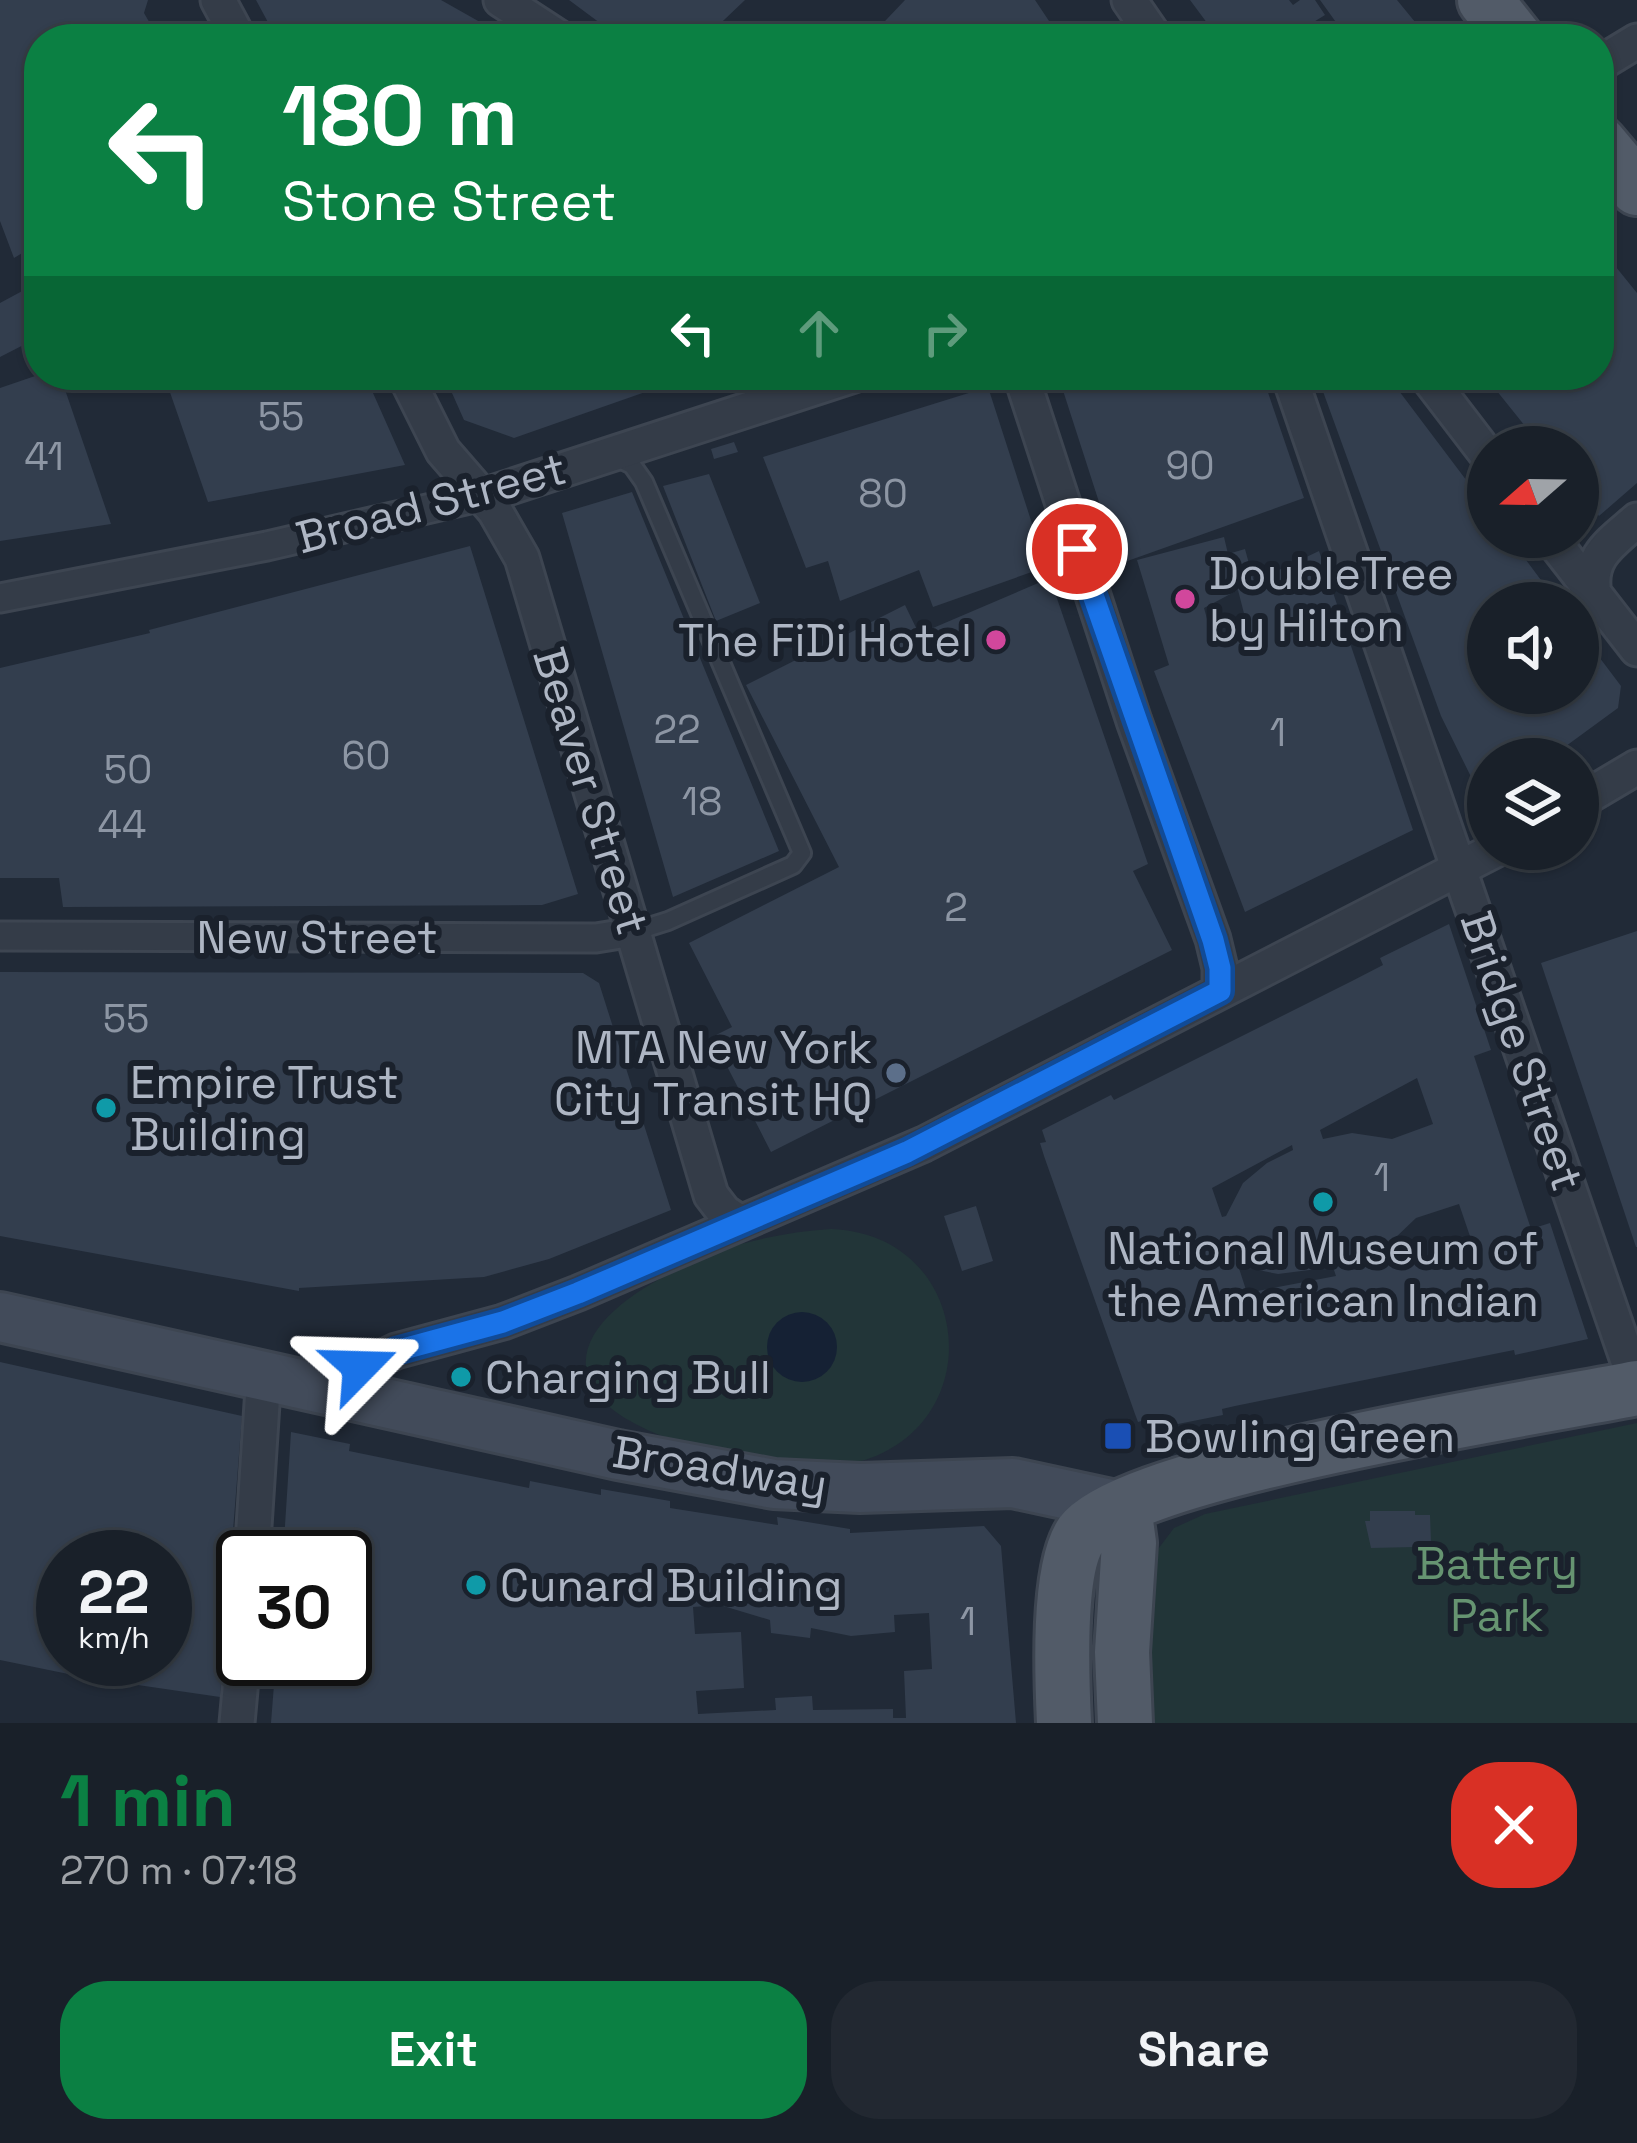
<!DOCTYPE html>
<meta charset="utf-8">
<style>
:root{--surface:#192029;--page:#222831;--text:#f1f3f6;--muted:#9fa3a8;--line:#373e46;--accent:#0b8043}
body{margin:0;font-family:"Space Grotesk",sans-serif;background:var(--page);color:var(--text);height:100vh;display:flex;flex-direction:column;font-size:45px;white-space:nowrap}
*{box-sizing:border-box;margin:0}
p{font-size:39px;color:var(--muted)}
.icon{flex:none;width:66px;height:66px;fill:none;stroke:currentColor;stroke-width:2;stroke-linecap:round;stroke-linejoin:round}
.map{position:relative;height:1723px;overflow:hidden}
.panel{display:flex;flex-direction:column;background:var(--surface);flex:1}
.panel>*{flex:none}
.hud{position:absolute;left:24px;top:24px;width:1590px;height:366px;border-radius:48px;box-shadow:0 3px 9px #0004,0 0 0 3px var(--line);background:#0b8043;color:#fff;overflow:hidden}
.needle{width:78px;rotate:250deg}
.tools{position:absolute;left:1467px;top:426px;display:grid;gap:24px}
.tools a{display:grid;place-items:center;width:132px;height:132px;border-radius:50%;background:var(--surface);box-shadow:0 3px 9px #0004,0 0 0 3px var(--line);font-size:60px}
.speed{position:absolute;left:36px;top:1530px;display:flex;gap:24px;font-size:60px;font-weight:700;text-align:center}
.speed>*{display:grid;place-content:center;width:156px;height:156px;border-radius:50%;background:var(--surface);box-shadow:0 3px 9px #0004,0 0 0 3px var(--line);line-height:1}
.speed small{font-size:30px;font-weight:400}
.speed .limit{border:6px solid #111;border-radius:18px;background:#fff;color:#111}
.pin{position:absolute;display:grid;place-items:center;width:102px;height:102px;color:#fff;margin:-51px;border:6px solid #fff;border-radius:50%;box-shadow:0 3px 12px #0007}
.me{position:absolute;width:132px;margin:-66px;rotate:68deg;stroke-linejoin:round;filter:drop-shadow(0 0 9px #0008)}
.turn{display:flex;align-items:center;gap:42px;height:252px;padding:0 60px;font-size:54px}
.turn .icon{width:156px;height:156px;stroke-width:2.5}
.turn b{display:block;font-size:84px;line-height:102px}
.lanes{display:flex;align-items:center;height:114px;padding:0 60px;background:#0003;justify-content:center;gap:60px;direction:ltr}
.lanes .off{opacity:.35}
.round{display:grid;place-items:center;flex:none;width:126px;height:126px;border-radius:48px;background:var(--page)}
.overview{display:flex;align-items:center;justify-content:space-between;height:204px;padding:0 60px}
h1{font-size:72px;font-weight:700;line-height:90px;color:var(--accent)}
.primary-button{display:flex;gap:24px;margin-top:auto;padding:24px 60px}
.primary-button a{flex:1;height:138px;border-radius:48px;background:var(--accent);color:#fff;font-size:48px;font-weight:700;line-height:138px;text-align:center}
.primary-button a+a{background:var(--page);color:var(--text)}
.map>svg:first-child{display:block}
</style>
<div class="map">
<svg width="1637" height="1723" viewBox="0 0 1637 1723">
<rect width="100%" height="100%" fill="#212a37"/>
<path fill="#223538" d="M831,1229c143,5 162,199 24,234 -43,11 -92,-4 -135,-11 -38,-6 -109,-30 -128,-65 -37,-71 101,-128 149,-143 30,-8 59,-13 90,-15z
M1637,1423v300h-495l7,-162 25,-33 31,-14z"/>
<path fill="#152134" d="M767 1347a35 35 0 1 1 70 0a35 35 0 1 1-70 0Z"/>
<path fill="#333e4e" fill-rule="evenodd" d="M0,0h148l-4,13 15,26h-120v204l-25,15 -14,-37z
M256,0h185l69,39h-233z
M569,0h176l-41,39h-55l-5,-5 -5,5h-13l-18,-18 -4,5z
M905,0h130l26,39h-193z
M1190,0h99l4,5 7,-5h15l10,15 -21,13 7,11h-92z
M1320,0h77l32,39h-112l21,-14z
M1599,246l38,47v190l-38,33 -21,-26v-43h-36l-58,-72h115z
M39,282v55l-39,20v-54z
M38,375h22l51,149 -111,17v-153z
M164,375h201l40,90 -197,37z
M444,375h247v1l-177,62 -50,-18z
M1058,375h204l42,123 -185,66z
M1317,375h70l101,134v28h21l49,66h-70v90h90v-64l43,57 -3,22 -67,49 -21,-2 -7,4h-35v32l-8,4 -39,-79z
M988,387l58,180 -113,40 -14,-37 -79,31 -12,-40 -22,7 -43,-111z
M734,442l4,10 -24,7 -3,-10z
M709,474l51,129 -44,18 -53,-135z
M632,492l147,359 -106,46 -111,-384z
M1224,537l4,17 17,-5 9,33 65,-31 94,279 -168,82 -91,-241 15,-6 -32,-105zM1238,590l10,39 -34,15 -10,-36z
M470,546l108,348 -36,11 -479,2 -4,-29h-59v-210l150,-35 -1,-3z
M1050,578l98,286 -15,7 39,79 -401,202 -59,-115 20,-10 -43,-84 150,-76 -93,-182 159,-80 14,29z
M1449,924l42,126 -17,6 57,173 19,-6 38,116 -73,16 -1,-5 -279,56 -13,3 1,6 -75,15 -3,-10 -7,2 -3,-8 -91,-258 -4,-13 6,-1 -4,-12 69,-35 3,5 238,-119 31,-16 -3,-7zM1417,1078l16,46 -41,15 -40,-6 -29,6 -3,-9zM1292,1145l1,5 -26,13 -24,20 -17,33 -4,1 -10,-29zM1459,1204l15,44 -106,21 -4,-13 29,-16 23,-22zM1242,1260l16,10 20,4 55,-7 3,9 -89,17 -10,-31z
M1637,931v316h-1l-95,-284z
M0,972l583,1 16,10 72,227 -122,49 -65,18 -185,11v3l-299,-55z
M976,1206l17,55 -31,10 -18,-55z
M0,1362l242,54 -22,281 -137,-20 -83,-17zM63,1557h102v102h-102z
M291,1432l59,12 -1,7 180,37 1,-7 71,14v-6l69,12v7l108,17 -1,-8 73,12v4l134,-7 17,20 15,177h-745l5,-64h69v-102h-62zM720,1605l50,15 1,13 39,5 1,-10 40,8 44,-4 -1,-17 35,-2 3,56 -28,2 2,47h-13v-9l-80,1 -1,-14 -37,2 1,12 -78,4 -2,-23 48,-3 -3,-56 -46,2 -2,-27z
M1370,1511h45v4h15l1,27h-17v5l-43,1 -6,-27h5z"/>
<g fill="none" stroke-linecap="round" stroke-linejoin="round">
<g stroke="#3d4551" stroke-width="22">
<path id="service" d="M614,456l18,9 12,17 158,371 -9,12 -125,56 -35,11"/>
</g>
<g stroke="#3d4551" stroke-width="33">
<path id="pedestrian" d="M0,598l267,-52 216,-50
M0,936l596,2 37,-6"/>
</g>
<g stroke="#3d4551" stroke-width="39">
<path id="minor" d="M218,0l21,39
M501,0l60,39
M1129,0l27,39
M1599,64l38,-23
M405,375l38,76 52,60 27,47 189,637 13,17 15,10
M1021,375l113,346 79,218 7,29v23
M1289,375l348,1012
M1426,375l62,81
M483,496l371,-121
M1550,537l87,112
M1594,594c-7,-37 17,-51 43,-74
M1578,802l59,-35
M319,1388l77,-37 107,-29 75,-29 346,-149 573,-295
M252,1557l12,-184
M237,1723l6,-66"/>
</g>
<g stroke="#3d4551" stroke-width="54">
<path id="secondary" d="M0,1317l618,138 156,29 86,4 153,-5 111,24"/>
</g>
<g stroke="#3d4551" stroke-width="60">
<path id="primary" d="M1485,0l31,39
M1599,143l38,45
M1124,1507l5,36 -7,109 3,71
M1064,1723c-2,-43 -7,-156 18,-190 47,-63 460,-126 555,-145"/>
</g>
<use href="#service" stroke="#343c48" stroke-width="16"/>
<use href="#pedestrian" stroke="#343c48" stroke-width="27"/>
<use href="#minor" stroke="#343c48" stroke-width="33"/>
<use href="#secondary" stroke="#424b5a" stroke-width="48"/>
<use href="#primary" stroke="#525b68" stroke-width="54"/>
</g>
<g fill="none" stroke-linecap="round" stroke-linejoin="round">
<g stroke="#114b97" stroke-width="30">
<path id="route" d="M360,1367l36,-16 107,-29 75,-29 329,-141 313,-161v-23l-7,-28 -136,-391"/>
</g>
<use href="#route" stroke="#1a73e8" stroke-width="21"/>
</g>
<g fill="#d1479c" stroke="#1a212c" stroke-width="4.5">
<circle cx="1185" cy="599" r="12"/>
<circle cx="996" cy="640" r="12"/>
</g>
<circle fill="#5c6f8a" stroke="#1a212c" stroke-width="4.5" cx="896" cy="1073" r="12"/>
<g fill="#0f9aa8" stroke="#1a212c" stroke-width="4.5">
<circle cx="106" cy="1108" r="12"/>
<circle cx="1323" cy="1202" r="12"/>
<circle cx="461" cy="1377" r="12"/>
<circle cx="476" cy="1585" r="12"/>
</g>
<rect fill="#1a4fb4" stroke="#1a212c" stroke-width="4.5" x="1103" y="1421" width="30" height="30" rx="6"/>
<g text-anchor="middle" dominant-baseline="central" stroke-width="12" stroke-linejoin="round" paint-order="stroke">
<g font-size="39" fill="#8d96a4">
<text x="281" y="416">55</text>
<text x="44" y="456">41</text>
<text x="1190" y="465">90</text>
<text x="883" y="493">80</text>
<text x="677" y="729">22</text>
<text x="1278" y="732">1</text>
<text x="366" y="755">60</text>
<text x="128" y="769">50</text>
<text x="702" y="801">18</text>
<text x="122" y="824">44</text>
<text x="956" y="907">2</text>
<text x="126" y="1018">55</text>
<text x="1382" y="1177">1</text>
<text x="968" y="1621">1</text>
</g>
<g font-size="45" fill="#aeb6c4" stroke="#1a212c">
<text transform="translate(431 503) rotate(-15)">Broad Street</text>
<text transform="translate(591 791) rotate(73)">Beaver Street</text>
<text x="317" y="937">New Street</text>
<text transform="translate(1522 1051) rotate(71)">Bridge Street</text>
<text transform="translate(720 1468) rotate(9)">Broadway</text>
</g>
<g font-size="45" fill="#aeb6c4" stroke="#1a212c" text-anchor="start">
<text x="1209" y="573">DoubleTree<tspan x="1209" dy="52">by Hilton</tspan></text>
<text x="972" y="640" text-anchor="end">The FiDi Hotel</text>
<text x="872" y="1047" text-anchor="end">MTA New York<tspan x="872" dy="52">City Transit HQ</tspan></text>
<text x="130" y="1082">Empire Trust<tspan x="130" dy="52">Building</tspan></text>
<text x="1323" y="1248" text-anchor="middle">National Museum of<tspan x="1323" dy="52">the American Indian</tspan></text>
<text x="485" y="1377">Charging Bull</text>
<text x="1145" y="1436">Bowling Green</text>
<text x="500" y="1585">Cunard Building</text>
</g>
<g font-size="45" fill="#669471" stroke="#1a212c">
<text x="1497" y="1563">Battery<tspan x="1497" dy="52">Park</tspan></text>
</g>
</g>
</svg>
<div class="tools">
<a><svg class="needle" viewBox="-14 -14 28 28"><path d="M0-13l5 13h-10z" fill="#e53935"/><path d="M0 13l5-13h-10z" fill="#9fa3a8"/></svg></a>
<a><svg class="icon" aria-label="sound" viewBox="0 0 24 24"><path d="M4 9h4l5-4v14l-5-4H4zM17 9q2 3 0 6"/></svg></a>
<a><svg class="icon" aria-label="layers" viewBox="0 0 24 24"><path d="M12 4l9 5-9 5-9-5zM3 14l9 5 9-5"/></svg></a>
</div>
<div class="speed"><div>22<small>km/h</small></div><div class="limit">30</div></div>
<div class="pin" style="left:1077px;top:549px;background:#d93025"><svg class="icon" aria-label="arrive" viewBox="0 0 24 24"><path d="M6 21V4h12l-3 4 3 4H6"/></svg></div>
<svg class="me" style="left:360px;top:1367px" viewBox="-20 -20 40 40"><path d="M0-17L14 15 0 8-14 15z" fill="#1a73e8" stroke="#fff" stroke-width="4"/></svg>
<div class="hud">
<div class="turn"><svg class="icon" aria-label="left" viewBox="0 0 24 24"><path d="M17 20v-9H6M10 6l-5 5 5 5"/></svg><div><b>180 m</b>Stone Street</div></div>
<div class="lanes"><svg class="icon" aria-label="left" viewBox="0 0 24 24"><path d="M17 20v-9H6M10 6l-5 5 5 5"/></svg><svg class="icon off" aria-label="ahead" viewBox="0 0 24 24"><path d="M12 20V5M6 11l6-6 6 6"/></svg><svg class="icon off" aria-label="right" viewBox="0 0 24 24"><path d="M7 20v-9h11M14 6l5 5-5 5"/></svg></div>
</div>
</div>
<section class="panel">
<div class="overview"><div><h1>1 min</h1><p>270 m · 07:18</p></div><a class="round" style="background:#d93025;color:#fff"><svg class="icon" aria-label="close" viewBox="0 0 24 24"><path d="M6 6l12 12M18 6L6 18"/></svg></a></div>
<div class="primary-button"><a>Exit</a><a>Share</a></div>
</section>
